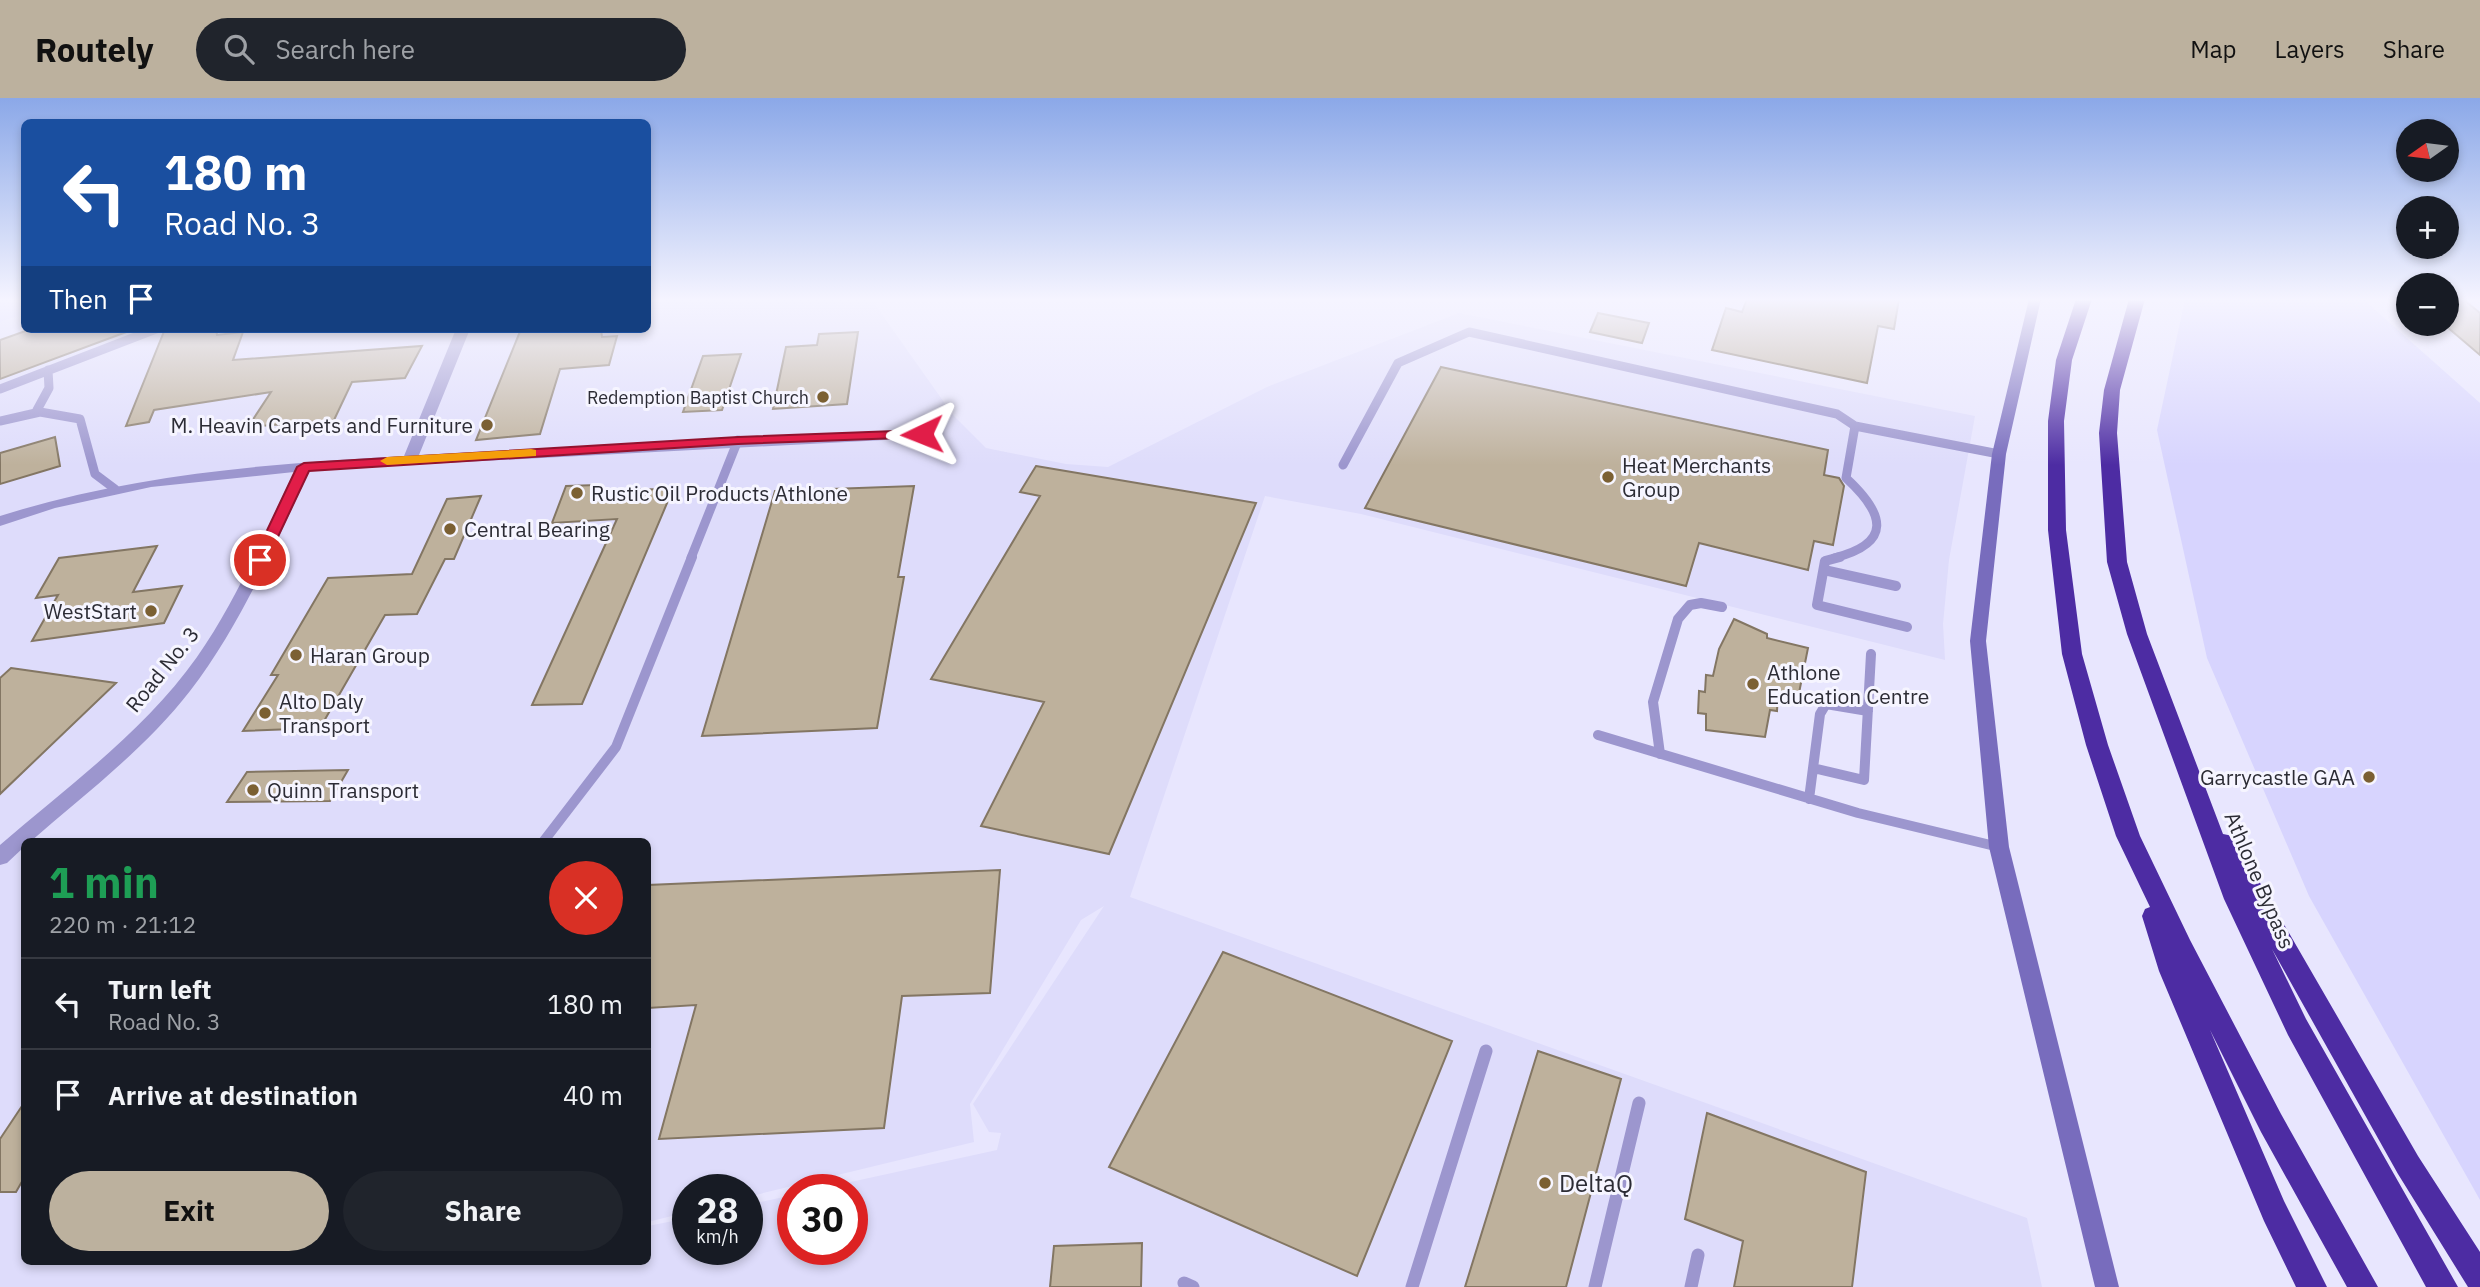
<!DOCTYPE html>
<meta charset="utf-8">
<style>
:root{--surface:#171b24;--page:#20242c;--text:#f1f3f6;--muted:#9ea1a6;--line:#363941;--accent:#bcb19e}
body{margin:0;font-family:"IBM Plex Sans",sans-serif;background:var(--page);color:var(--text);height:100vh;display:flex;flex-direction:column;font-size:26px;white-space:nowrap}
*{box-sizing:border-box;margin:0}
p{font-size:23px;color:var(--muted)}
.icon{flex:none;width:38px;height:38px;fill:none;stroke:currentColor;stroke-width:2;stroke-linecap:round;stroke-linejoin:round}
.map{position:relative;flex:1;overflow:hidden}
.panel{position:absolute;left:21px;top:740px;width:630px;height:427px;display:flex;flex-direction:column;background:var(--surface);border-radius:10px;box-shadow:0 4px 10px #0003}
.panel>*{flex:none}
.guide{position:absolute;left:21px;top:21px;width:630px;height:214px;border-radius:10px;box-shadow:0 4px 10px #0003;background:#1a4fa0;color:#fff;overflow:hidden}
.needle{width:46px;rotate:256deg}
.tools{position:absolute;left:2396px;top:21px;display:grid;gap:14px}
.tools a{display:grid;place-items:center;width:63px;height:63px;border-radius:50%;background:var(--surface);box-shadow:0 4px 10px #0003;font-size:35px}
.speed{position:absolute;left:672px;top:1076px;display:flex;gap:14px;font-size:35px;font-weight:700;text-align:center}
.speed>*{display:grid;place-content:center;width:91px;height:91px;border-radius:50%;background:var(--surface);box-shadow:0 4px 10px #0003;line-height:1}
.speed small{font-size:18px;font-weight:400}
.speed .limit{border:10px solid #d22;background:#fff;color:#111}
.pin{position:absolute;display:grid;place-items:center;width:60px;height:60px;color:#fff;margin:-30px;border:4px solid #fff;border-radius:50%;box-shadow:0 2px 7px #0007}
.me{position:absolute;width:77px;margin:-38px;rotate:268deg;stroke-linejoin:round;filter:drop-shadow(0 0 5px #0008)}
.turn{display:flex;align-items:center;gap:24px;height:147px;padding:0 28px;font-size:32px}
.turn .icon{width:91px;height:91px;stroke-width:2.5}
.turn b{display:block;font-size:49px;line-height:60px}
.then{display:flex;align-items:center;height:66px;padding:0 28px;background:#0003;gap:14px;font-size:26px}
.round{display:grid;place-items:center;flex:none;width:74px;height:74px;border-radius:37px;background:var(--page)}
.headline{display:flex;align-items:center;justify-content:space-between;height:119px;padding:0 28px}
h1{font-size:42px;font-weight:700;line-height:52px;color:#1e9e55}
.cta{display:flex;gap:14px;margin-top:auto;padding:14px 28px}
.cta a{flex:1;height:80px;border-radius:42px;background:var(--accent);color:#111;font-size:28px;font-weight:700;line-height:80px;text-align:center}
.cta a+a{background:var(--page);color:var(--text)}
ul{padding:0;list-style:none}
li{display:flex;align-items:center;gap:21px;height:91px;padding:0 28px;border-top:2px solid var(--line)}
li div{flex:1}
li b{display:block;font-size:26px}
li em{font-style:normal}
header{display:flex;align-items:center;gap:42px;box-sizing:border-box;height:98px;padding:0 35px;background:var(--accent);color:#111}
header strong{font-size:33px}
nav{display:flex;gap:38px;margin-inline-start:auto;font-size:24px}
.search{width:490px;height:63px;background:var(--page);display:flex;align-items:center;gap:18px;box-sizing:border-box;padding:0 24px;border-radius:38px;color:var(--muted);font-size:26px}
.map>svg:first-child{display:block}
</style>
<header>
<strong>Routely</strong>
<div class="search"><svg class="icon" aria-label="search" viewBox="0 0 24 24"><circle cx="10" cy="10" r="6"/><path d="M15 15l6 6"/></svg>Search here</div>
<nav><a>Map</a><a>Layers</a><a>Share</a></nav>
</header>
<div class="map">
<svg width="2480" height="1189" viewBox="0 0 2480 1189">
<rect width="100%" height="100%" fill="#e8e6fe"/>
<path fill="#dedcfb" fill-rule="evenodd" d="M648,201h223l82,116 33,33 80,16 42,3 159,-80 192,-74 516,103 -26,144 -6,64 2,36 -584,-146 -96,-18 -135,401 897,321 15,69h-2042v-965l24,-8v15h624zM24,744h624v380l40,-10v-22h59v7l227,-55 -4,-38 111,-184 23,-14 -131,198 16,28 12,1 -4,17 -183,40h38v60h-59v-55l-46,10v45h-59v-32l-40,8v36h-624z"/>
<path fill="#d7d4fe" d="M0,201h24v15l-24,8z
M2185,201h178l117,104v797l-171,-304 -102,-238 -50,-228z"/>
<path fill="#beb19c" stroke="#837663" stroke-width="2" d="M1747,201h152l-5,30 -16,-3 -11,57 -155,-33 14,-42 16,4z
M2446,201h17l17,14v42l-34,-29z
M1598,215l51,10 -7,20 -52,-11z
M31,231h98v2l-129,48v-39z
M165,231h51l1,6 26,-3 -10,28 189,-14 -17,32 -53,4 -18,38 -86,7 23,-35 -117,18 -5,12 -23,4z
M521,231h80l1,8 15,-1 -8,29 -49,4 -20,65 -64,6z
M858,234l-11,72 -74,5 13,-62 31,-2 2,-11z
M741,256l-19,56 -39,2 20,-56z
M1441,269l387,83 -4,25 15,3 5,8 -11,59 -19,-4 -6,29 -109,-27 -13,43 -321,-78z
M55,339l5,29 -60,18v-31z
M1036,368l220,37 -147,351 -128,-28 63,-124 -113,-23 109,-183 -20,-4z
M597,387l-2,5 78,-1 -91,215 -50,1 85,-186 -65,4 14,-37z
M914,388l-16,91h6l-27,151 -175,8 73,-245z
M481,398l-27,63h-9l-28,55 -32,1 -65,113 -77,3 35,-56h-7l57,-97 84,-4 35,-75z
M157,448l-24,46 49,-6 -18,37 -132,18 26,-46 -22,3 23,-40z
M1734,521l33,15v4l41,10 -10,50 -20,-5 -1,18 -7,-1 -5,27 -59,-7v-16l-8,-1 1,-22 6,1 1,-17 7,1 6,-27z
M11,570l105,15 -116,111v-116z
M348,672l-18,31 -103,1 20,-30z
M1000,772l-10,123 -88,3 -18,132 -225,11 37,-134 -48,3v-123z
M1223,854l229,89 -95,235 -248,-109z
M1538,953l83,28 -55,208h-101z
M24,1005v75l-8,14h-16v-53z
M1707,1015l159,59 -14,115h-118l9,-46 -58,-22z
M1142,1145l-1,44h-91l4,-41z"/>
<g fill="none" stroke-linecap="round" stroke-linejoin="round">
<path stroke="#9c96ce" stroke-width="9" d="M0,291l156,-60
M37,312l12,-22 -1,-18
M0,323l40,-9 40,7 15,55 20,15
M1343,367l55,-102 71,-31 368,82 18,12 144,28
M691,460l47,-118
M1834,460c59,-15 51,-44 12,-80l9,-52"/>
<path stroke="#9c96ce" stroke-width="10" d="M1840,459l-15,4 -8,44 90,22
M1824,472l72,16
M1598,637l260,78 141,34
M1660,656l-7,-52 25,-83 12,-14 11,-2 21,4
M1813,670l51,12 7,-126
M1809,701l11,-85 6,-10 42,7
M543,744l73,-95 76,-190"/>
<path stroke="#9c96ce" stroke-width="13" d="M1184,1185l9,4
M1412,1189l74,-236
M1595,1189l44,-184
M1691,1189l7,-32"/>
<path fill="#9c96ce" fill-rule="evenodd" d="M456,231h14l-51,126 440,-23 64,-2 7,4 -7,4 -613,32c-36,76 -69,155 -120,221 -45,58 -105,103 -160,151h-6v5l-17,16 -7,2v-20c68,-59 144,-113 197,-188 40,-57 67,-123 97,-185l-143,15 -96,21 -55,18v-10c132,-42 267,-52 404,-60z"/>
<path fill="#786cbd" fill-rule="evenodd" d="M2029,201h12l-35,155 -20,187 23,206 110,440h-24l-106,-440 -19,-206 22,-187z"/>
<path fill="#4d2ca3" fill-rule="evenodd" d="M2076,201h16l-20,61 -8,61 2,109 16,124 26,91 32,91 50,104 91,174 97,173h-31l-86,-155 -51,-102 74,171 43,86h-31l-32,-66 -105,-250 -17,-55 3,-7 5,-2 -34,-71 -30,-91 -24,-91 -14,-124v-109l8,-61z
M2129,201h16l-25,91 -3,43 10,129 20,72 76,200 10,2 185,320 62,96v35h-12l-70,-113 -126,-225 34,70 152,268h-32l-138,-252 -64,-136 -97,-265 -20,-72 -8,-129 5,-43z"/>
</g>
<linearGradient id="sky" x2="0" y2="1"><stop stop-color="#8ba8e8"/><stop offset="0.55" stop-color="#f5f4ff"/><stop offset="1" stop-color="#f5f4ff" stop-opacity="0"/></linearGradient>
<rect width="2480" height="367" fill="url(#sky)"/>
<path fill="#e11d48" stroke="#92132f" stroke-width="2" d="M922,332l5,1v6l-189,7 -429,27 -42,89 -7,4 -7,-4 44,-93 7,-4 434,-26z"/>
<path fill="#f59e0b" d="M531,351l5,1v6l-149,9 -7,-4 7,-4z"/>
<g fill="#7b6033" stroke="#f6f5ff" stroke-width="2.5">
<circle cx="823" cy="299" r="7"/>
<circle cx="487" cy="327" r="7"/>
<circle cx="1608" cy="379" r="7"/>
<circle cx="577" cy="395" r="7"/>
<circle cx="450" cy="431" r="7"/>
<circle cx="151" cy="513" r="7"/>
<circle cx="296" cy="557" r="7"/>
<circle cx="1753" cy="586" r="7"/>
<circle cx="265" cy="615" r="7"/>
<circle cx="2369" cy="679" r="7"/>
<circle cx="253" cy="692" r="7"/>
<circle cx="1545" cy="1085" r="7"/>
</g>
<g text-anchor="middle" dominant-baseline="central" stroke-width="6" stroke-linejoin="round" paint-order="stroke">
<g font-size="18" fill="#2c2c35" stroke="#f6f5ff" text-anchor="end">
<text x="809" y="299">Redemption Baptist Church</text>
</g>
<g font-size="21" fill="#2c2c35" stroke="#f6f5ff" text-anchor="start">
<text x="473" y="327" text-anchor="end">M. Heavin Carpets and Furniture</text>
<text x="1622" y="367">Heat Merchants<tspan x="1622" dy="24">Group</tspan></text>
<text x="591" y="395">Rustic Oil Products Athlone</text>
<text x="464" y="431">Central Bearing</text>
<text x="137" y="513" text-anchor="end">WestStart</text>
<text x="310" y="557">Haran Group</text>
<text x="1767" y="574">Athlone<tspan x="1767" dy="24">Education Centre</tspan></text>
<text x="279" y="603">Alto Daly<tspan x="279" dy="24">Transport</tspan></text>
<text x="2355" y="679" text-anchor="end">Garrycastle GAA</text>
<text x="267" y="692">Quinn Transport</text>
</g>
<g font-size="21" fill="#2c2c35" stroke="#f6f5ff">
<text transform="translate(162 571) rotate(-51)">Road No. 3</text>
<text transform="translate(2260 782) rotate(67)">Athlone Bypass</text>
</g>
<g font-size="24" fill="#2c2c35" stroke="#f6f5ff" text-anchor="start">
<text x="1559" y="1085">DeltaQ</text>
</g>
</g>
</svg>
<div class="tools">
<a><svg class="needle" viewBox="-14 -14 28 28"><path d="M0-13l5 13h-10z" fill="#e53935"/><path d="M0 13l5-13h-10z" fill="#9ea1a6"/></svg></a>
<a>+</a>
<a>−</a>
</div>
<div class="speed"><div>28<small>km/h</small></div><div class="limit">30</div></div>
<div class="pin" style="left:260px;top:462px;background:#d93025"><svg class="icon" aria-label="arrive" viewBox="0 0 24 24"><path d="M6 21V4h12l-3 4 3 4H6"/></svg></div>
<svg class="me" style="left:922px;top:336px" viewBox="-20 -20 40 40"><path d="M0-17L14 15 0 8-14 15z" fill="#e11d48" stroke="#fff" stroke-width="4"/></svg>
<div class="guide">
<div class="turn"><svg class="icon" aria-label="left" viewBox="0 0 24 24"><path d="M17 20v-9H6M10 6l-5 5 5 5"/></svg><div><b>180 m</b>Road No. 3</div></div>
<div class="then">Then<svg class="icon" aria-label="arrive" viewBox="0 0 24 24"><path d="M6 21V4h12l-3 4 3 4H6"/></svg></div>
</div>
<section class="panel">
<div class="headline"><div><h1>1 min</h1><p>220 m · 21:12</p></div><a class="round" style="background:#d93025;color:#fff"><svg class="icon" aria-label="close" viewBox="0 0 24 24"><path d="M6 6l12 12M18 6L6 18"/></svg></a></div>
<ul>
<li><svg class="icon" aria-label="left" viewBox="0 0 24 24"><path d="M17 20v-9H6M10 6l-5 5 5 5"/></svg><div><b>Turn left</b><p>Road No. 3</p></div><em>180 m</em></li>
<li><svg class="icon" aria-label="arrive" viewBox="0 0 24 24"><path d="M6 21V4h12l-3 4 3 4H6"/></svg><div><b>Arrive at destination</b></div><em>40 m</em></li>
</ul>
<div class="cta"><a>Exit</a><a>Share</a></div>
</section>
</div>
